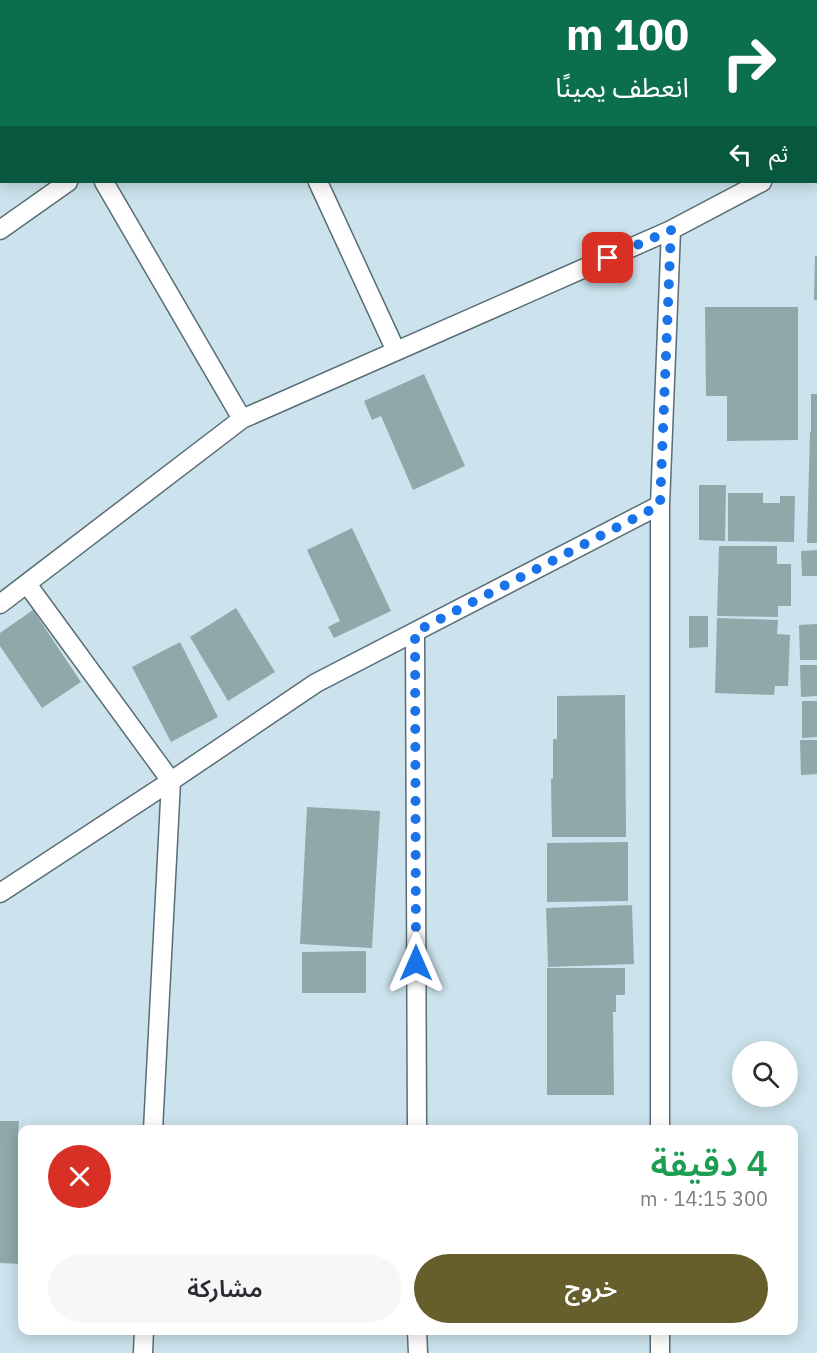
<!DOCTYPE html>
<html lang="ar">
<meta charset="utf-8">
<style>
:root{--surface:#fff;--page:#f7f7f7;--text:#2b2b33;--muted:#7c7c81;--accent:#665f2c}
body{margin:0;font-family:"IBM Plex Sans","Noto Sans Arabic",sans-serif;background:var(--page);color:var(--text);direction:rtl;height:100vh;display:flex;flex-direction:column;font-size:22px;white-space:nowrap}
*{box-sizing:border-box;margin:0}
p{font-size:20px;color:var(--muted)}
.icon{flex:none;width:33px;height:33px;fill:none;stroke:currentColor;stroke-width:2;stroke-linecap:round;stroke-linejoin:round}
.map{position:relative;flex:1;overflow:hidden;direction:ltr}
.details{position:absolute;left:18px;top:1125px;width:780px;height:210px;display:flex;flex-direction:column;background:var(--surface);border-radius:12px;box-shadow:0 3px 15px #0003;direction:rtl}
.details>*{flex:none}
.guide{position:absolute;left:0px;top:0px;width:818px;height:183px;box-shadow:0 3px 15px #0003;direction:rtl;background:#0b6e4f;color:#fff;overflow:hidden}
.fabs{position:absolute;left:732px;top:1041px;display:grid;gap:12px}
.fabs a{display:grid;place-items:center;width:66px;height:66px;border-radius:50%;background:var(--surface);box-shadow:0 3px 15px #0003;font-size:30px}
.pin{position:absolute;display:grid;place-items:center;width:51px;height:51px;color:#fff;margin:-26px;border-radius:12px;box-shadow:0 3px 9px #0006}
.me{position:absolute;width:66px;margin:-33px;rotate:0deg;stroke-linejoin:round;filter:drop-shadow(0 0 4px #0008)}
.turn{display:flex;align-items:center;gap:21px;height:126px;padding:0 30px;font-size:27px}
.turn .icon{width:78px;height:78px;stroke-width:2.5}
.turn b{display:block;font-size:42px;line-height:51px}
.then{display:flex;align-items:center;height:57px;padding:0 30px;background:#0003;gap:12px;font-size:22px}
.round{display:grid;place-items:center;flex:none;width:63px;height:63px;border-radius:32px;background:var(--page)}
.overview{display:flex;align-items:center;justify-content:space-between;height:102px;padding:0 30px}
h1{font-size:36px;font-weight:600;line-height:45px;color:#1e9e55}
.action{display:flex;gap:12px;margin-top:auto;padding:12px 30px}
.action a{flex:1;height:69px;border-radius:36px;background:var(--accent);color:#fff;font-size:24px;font-weight:600;line-height:69px;text-align:center}
.action a+a{background:var(--page);color:var(--text)}
.map>svg:first-child{display:block}
</style>
<div class="map">
<svg width="817" height="1353" viewBox="0 0 817 1353">
<rect width="100%" height="100%" fill="#cce3ed"/>
<path fill="#8fa8aa" d="M815,256h2v44h-3z
M705,307h93v133l-71,1v-45h-21z
M424,374l41,92 -52,24 -32,-74 -9,4 -8,-19z
M811,394h6v149h-10l3,-111h1z
M699,485h27l-1,56 -26,-1z
M728,493h35v10h17v-7h15l-1,46 -66,-1z
M352,528l39,83 -57,27 -6,-11 12,-6 -33,-71z
M719,546h58v18h14v42h-13v11l-61,-1z
M817,550v26h-15l-1,-25z
M236,608l39,64 -47,29 -38,-64z
M33,610l48,72 -39,26 -42,-62v-13z
M689,616h19v31l-19,1z
M717,618l61,2 -1,14 13,1 -2,51h-13l-1,9 -59,-2z
M817,624v36h-17l-1,-35z
M180,642l38,75 -47,25 -39,-75z
M800,665h17v31l-16,1z
M625,695l1,142h-74l-1,-58h2v-40h4v-43z
M802,701h15v36l-15,1z
M800,740h17v34l-16,1z
M307,807l73,4 -8,137 -72,-4z
M628,842v59l-81,1v-59z
M632,905l2,59 -86,3 -2,-59z
M366,951v42h-64v-41z
M547,968h78v27h-9v17h-3l1,83h-67z
M0,1121h19l-1,14h4v129l-22,-1z"/>
<g fill="none" stroke-linecap="round" stroke-linejoin="round">
<g stroke="#586d76" stroke-width="21">
<path id="street" d="M320,2l2,-2
M816,153l1,-1
M104,182l138,237
M318,182l78,169
M0,230l68,-48
M27,584l144,197 -18,349
M0,604l242,-185 429,-189 91,-48
M415,632l2,498
M0,893l171,-112 145,-98 344,-178
M660,1130v-625l11,-275
M417,1330l1,23
M660,1330v23
M143,1353l1,-23"/>
</g>
<use href="#street" stroke="#fff" stroke-width="18"/>
</g>
<g fill="none" stroke-linecap="round" stroke-linejoin="round">
<path stroke="#1a73e8" stroke-width="10" stroke-dasharray="0 18" d="M416,963l-1,-331 245,-127 11,-275 -63,28"/>
</g>
</svg>
<div class="fabs">
<a><svg class="icon" aria-label="search" viewBox="0 0 24 24"><circle cx="10" cy="10" r="6"/><path d="M15 15l6 6"/></svg></a>
</div>
<div class="pin" style="left:608px;top:258px;background:#d93025"><svg class="icon" aria-label="arrive" viewBox="0 0 24 24"><path d="M6 21V4h12l-3 4 3 4H6"/></svg></div>
<svg class="me" style="left:416px;top:963px" viewBox="-20 -20 40 40"><path d="M0-17L14 15 0 8-14 15z" fill="#1a73e8" stroke="#fff" stroke-width="4"/></svg>
<div class="guide">
<div class="turn"><svg class="icon" aria-label="right" viewBox="0 0 24 24"><path d="M7 20v-9h11M14 6l5 5-5 5"/></svg><div><b>100 m</b>انعطف يمينًا</div></div>
<div class="then">ثم<svg class="icon" aria-label="left" viewBox="0 0 24 24"><path d="M17 20v-9H6M10 6l-5 5 5 5"/></svg></div>
</div>
<section class="details">
<div class="overview"><div><h1>4 دقيقة</h1><p>300 m · 14:15</p></div><a class="round" style="background:#d93025;color:#fff"><svg class="icon" aria-label="close" viewBox="0 0 24 24"><path d="M6 6l12 12M18 6L6 18"/></svg></a></div>
<div class="action"><a>خروج</a><a>مشاركة</a></div>
</section>
</div>
